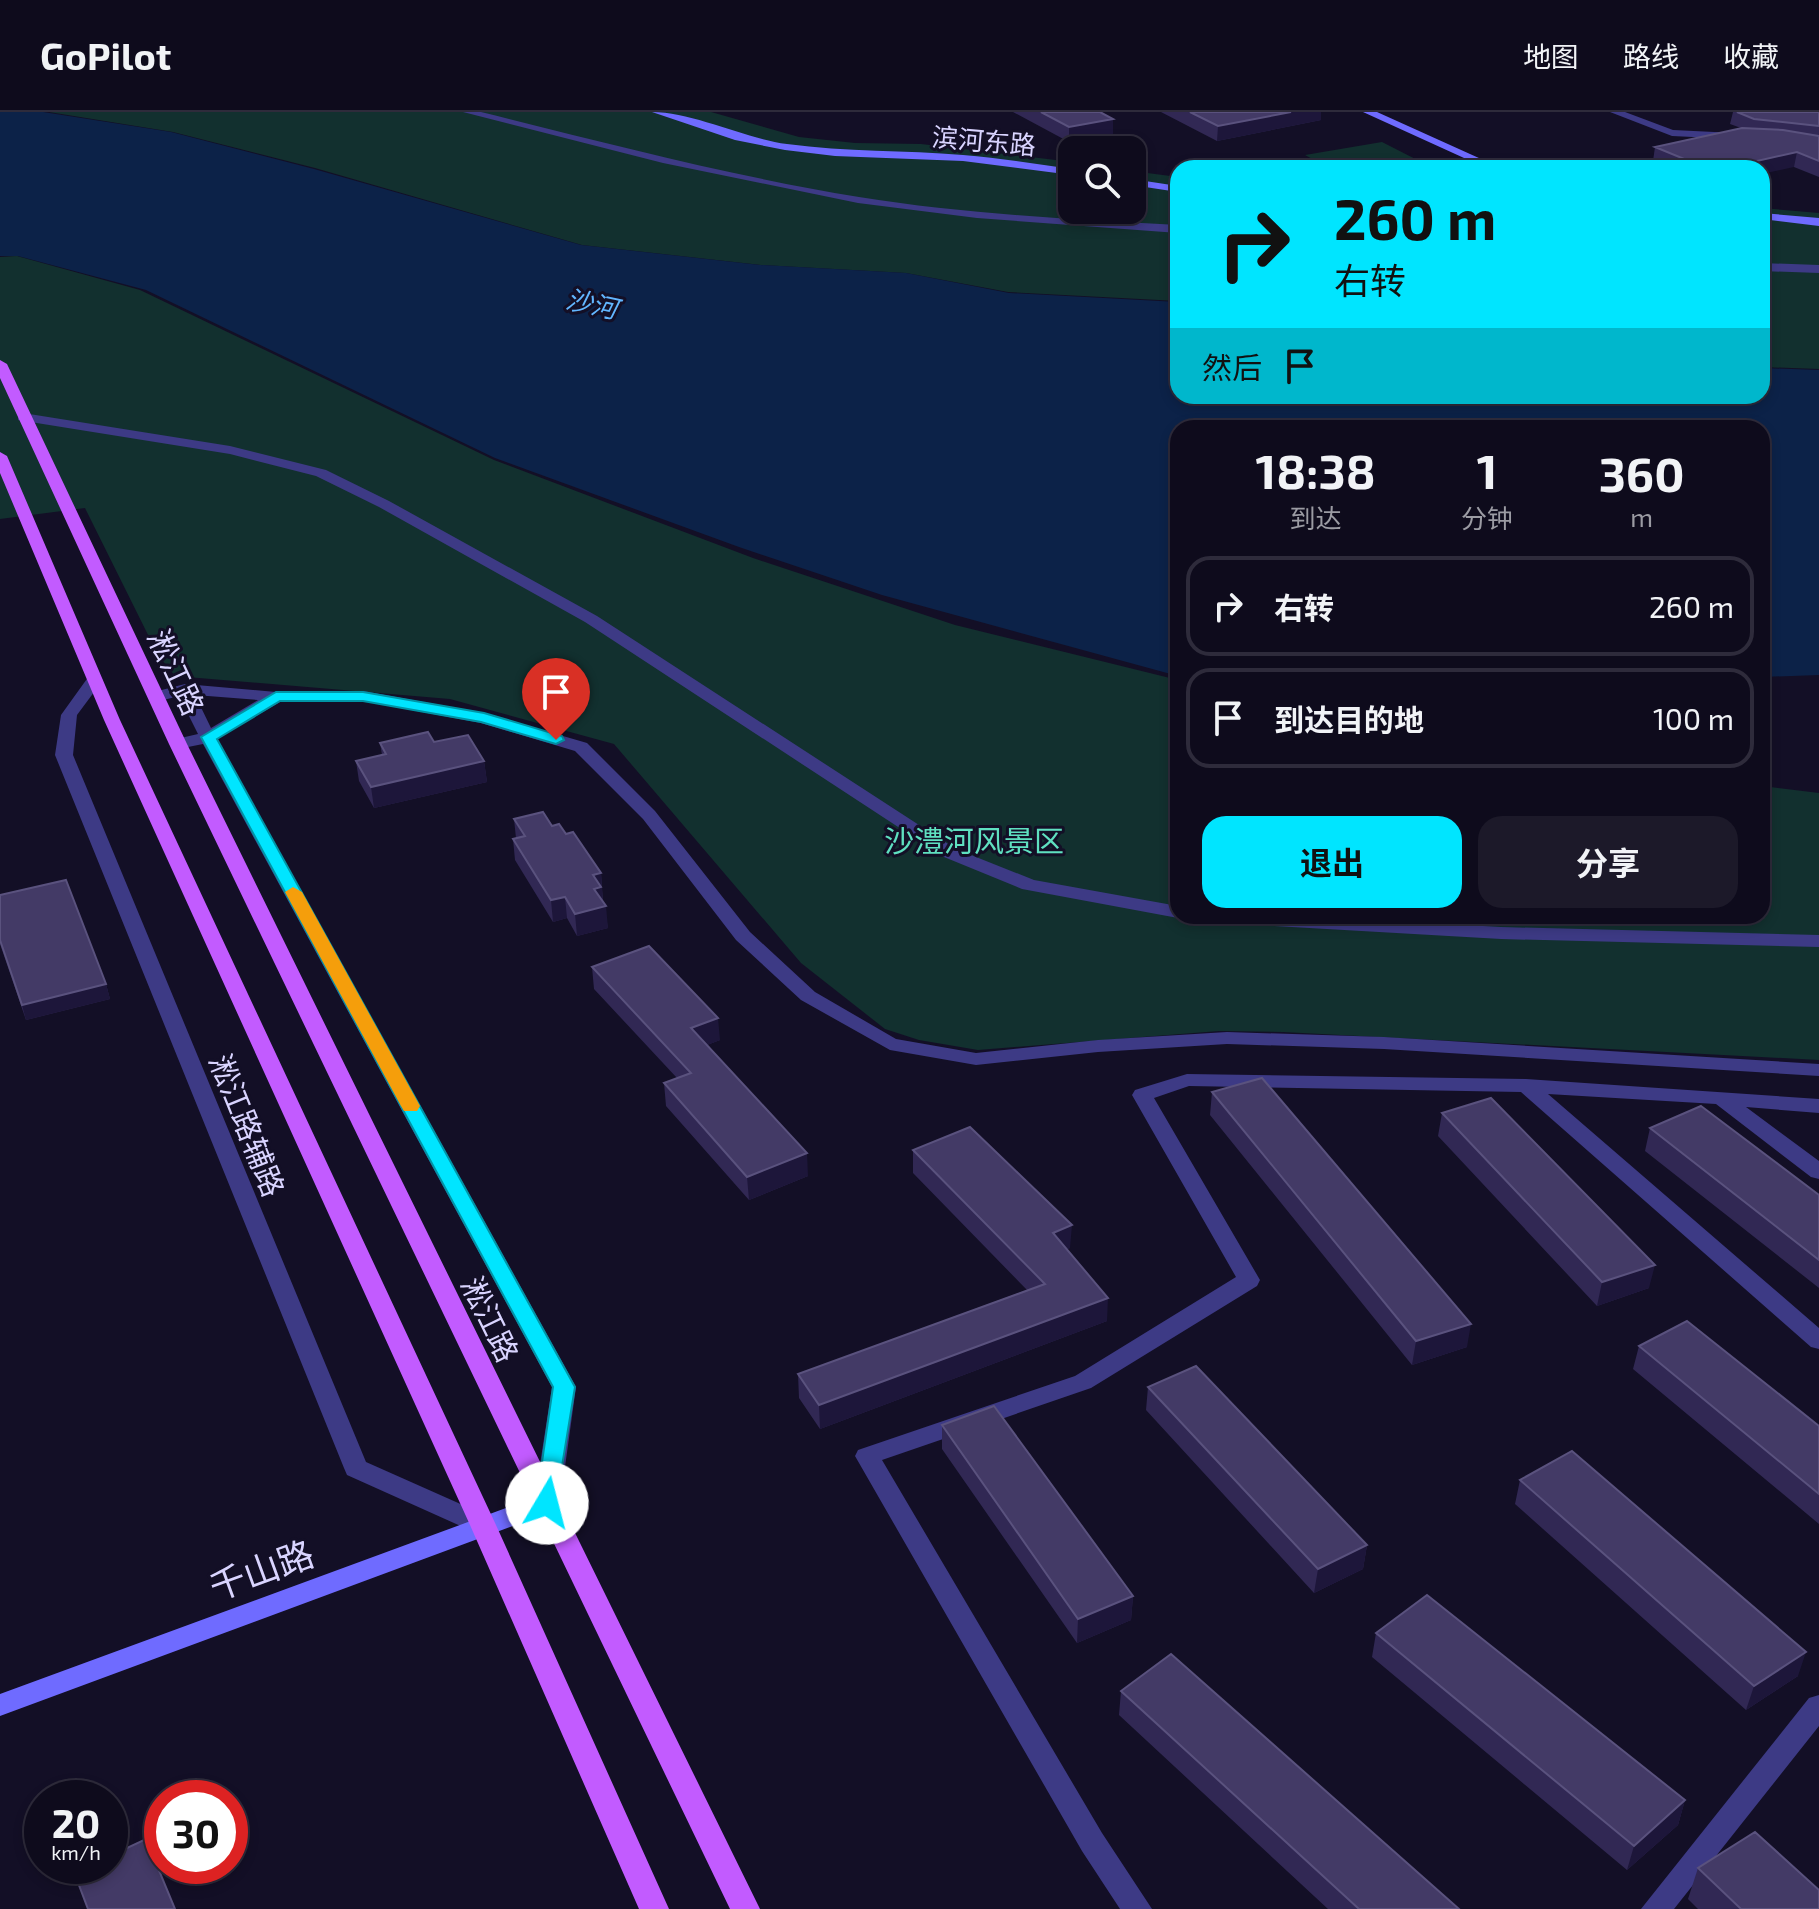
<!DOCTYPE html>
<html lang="zh">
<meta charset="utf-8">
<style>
:root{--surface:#0e0b1c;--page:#1c1929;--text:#f1f3f6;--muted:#9b9ba3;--line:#2e2b3b;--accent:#00e5ff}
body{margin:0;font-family:"Exo 2","Noto Sans SC",sans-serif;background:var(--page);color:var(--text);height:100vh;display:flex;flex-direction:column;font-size:30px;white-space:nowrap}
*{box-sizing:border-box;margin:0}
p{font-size:26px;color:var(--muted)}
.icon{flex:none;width:44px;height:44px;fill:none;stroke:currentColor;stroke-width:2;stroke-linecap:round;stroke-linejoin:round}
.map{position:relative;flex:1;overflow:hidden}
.details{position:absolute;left:1170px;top:308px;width:600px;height:504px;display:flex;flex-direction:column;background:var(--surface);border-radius:24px;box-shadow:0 4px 12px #0003,0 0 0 2px var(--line)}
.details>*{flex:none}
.top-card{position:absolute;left:1170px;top:48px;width:600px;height:244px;border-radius:24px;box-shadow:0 4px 12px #0003,0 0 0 2px var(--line);background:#00e5ff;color:#111;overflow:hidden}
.fabs{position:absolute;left:1058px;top:24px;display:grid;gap:16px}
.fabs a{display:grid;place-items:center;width:88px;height:88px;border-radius:16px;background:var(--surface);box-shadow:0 4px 12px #0003,0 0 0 2px var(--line);font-size:40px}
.speed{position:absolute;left:24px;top:1668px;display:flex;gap:16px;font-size:40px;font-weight:700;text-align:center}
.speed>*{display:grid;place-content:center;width:104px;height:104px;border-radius:50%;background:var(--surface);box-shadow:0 4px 12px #0003,0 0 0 2px var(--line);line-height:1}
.speed small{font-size:20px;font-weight:400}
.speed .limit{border:12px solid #d22;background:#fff;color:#111}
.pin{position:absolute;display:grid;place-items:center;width:68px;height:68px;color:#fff;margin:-82px -34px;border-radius:50% 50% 50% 0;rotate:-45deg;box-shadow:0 0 8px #0007}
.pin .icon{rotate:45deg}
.me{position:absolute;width:88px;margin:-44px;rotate:8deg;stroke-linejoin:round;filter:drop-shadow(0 0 6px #0008)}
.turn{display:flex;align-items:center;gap:28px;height:168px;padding:0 32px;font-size:36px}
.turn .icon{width:104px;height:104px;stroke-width:2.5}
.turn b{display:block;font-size:56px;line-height:68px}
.then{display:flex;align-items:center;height:76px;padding:0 32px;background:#0003;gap:16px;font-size:30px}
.eta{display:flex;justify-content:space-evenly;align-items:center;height:136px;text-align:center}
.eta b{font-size:48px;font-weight:700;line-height:56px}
.action{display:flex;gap:16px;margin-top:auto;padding:16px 32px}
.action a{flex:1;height:92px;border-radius:24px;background:var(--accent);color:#111;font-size:32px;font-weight:700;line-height:92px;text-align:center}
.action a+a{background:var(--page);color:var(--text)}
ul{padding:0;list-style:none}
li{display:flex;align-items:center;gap:24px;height:100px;margin:0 16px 12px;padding:0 16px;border:4px solid var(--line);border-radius:24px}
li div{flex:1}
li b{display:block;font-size:30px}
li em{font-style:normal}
header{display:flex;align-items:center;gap:48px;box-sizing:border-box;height:112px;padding:0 40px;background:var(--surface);border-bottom:2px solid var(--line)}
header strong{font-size:38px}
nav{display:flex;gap:44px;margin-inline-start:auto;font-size:28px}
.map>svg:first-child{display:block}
</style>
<header>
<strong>GoPilot</strong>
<nav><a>地图</a><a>路线</a><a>收藏</a></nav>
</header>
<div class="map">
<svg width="1819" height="1797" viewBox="0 0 1819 1797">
<rect width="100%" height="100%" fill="#130f26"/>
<path fill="#12302f" d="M49,0h662l88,25 56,6 66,1 151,18v48h60v-39l46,6v124l-170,-9 -102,-19 -145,-8 -179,-20 -267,-77 -142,-36z
M1382,30l51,26h-104l-24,-13z
M1762,96l57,5v156l-57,-2z
M17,144l123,34 354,170 259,98 202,67 223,55v236h584v-130l57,7v267l-536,-28 -64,-1 -241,19 -59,-10 -34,-11 -84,-66 -187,-219 -164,-45 -275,-23 -17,-21 -73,-147 -85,11v-262z"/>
<path fill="#0c2248" d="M0,0h43l128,20 143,37 267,76 179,20 146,8 103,20 169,9v94h584v-28l57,2v305l-57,2v-249h-584v248l-296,-81 -143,-48 -244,-89 -349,-168 -128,-34h-18z"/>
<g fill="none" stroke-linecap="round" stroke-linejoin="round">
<path fill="#3d3a85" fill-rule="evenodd" d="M463,0h18c125,31 250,64 378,85 105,17 212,22 319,28v8l-201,-15 -119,-15 -195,-40z
M1610,0h15l48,18 62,3 5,3 -5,3 -63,-3z
M1762,151l57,2v8l-57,-2z
M23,301l207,33 96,24 63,31 208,115 359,233 78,31 144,26v10h7l-7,2 -156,-29 -78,-32 -359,-235 -206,-115 -63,-31 -86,-22 -212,-34v-6z
M95,563l8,5 -26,35 -4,40 293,707 126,56 4,7 -4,7 -9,3 -9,-3 -127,-57 -3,-7 -289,-713 6,-40 28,-39z
M185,572l91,8 87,-1 121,22 103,30 68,68 95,121 65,60 81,47 80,14 122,-13 129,-8 157,5 435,27v12l-435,-27 -157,-5 -129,8 -122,13 -86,-15 -89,-50 -65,-60 -93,-121 -68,-68 -94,-28 -118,-22 -83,1 -63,37 359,648 -16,116 -4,7 -9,3 -9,-3 -4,-7 18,-116 -349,-643 -25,5 -9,-5 3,-4 26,-6 -19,-38 -23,6 -8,-5 2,-4zM195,583l63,5 -47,28z
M1195,804h110l196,11 318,8v12l-318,-8 -296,-17z
M1187,962l339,5 293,20v14l-73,-6 73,54v18l-8,-2 -95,-73 -168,-10 271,234v21l-8,-2 -290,-255 -332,-6 -35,12 106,182 -3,6 -166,102 -209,72 220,373 50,76h-32l-38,-58 -227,-395 3,-6 217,-74 161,-99 -104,-182 3,-5z
M1819,1583v31l-145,183h-33l168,-211z"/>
<path fill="#6f6bff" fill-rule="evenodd" d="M652,0c41,0 91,26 135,32 59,8 118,6 176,11 37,3 73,9 109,14v6l-109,-14 -128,-5 -50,-6 -50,-10z
M1363,0h14l124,56h-15z
M1132,67l46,7v6l-46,-7z
M1762,101l57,5v8l-57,-7z
M547,1381l9,3 4,7 -4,7 -556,206v-22z"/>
<path fill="#c25bff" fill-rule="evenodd" d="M0,248l7,4 180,380 573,1165h-30l-561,-1165 -169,-366z
M0,340l7,4 113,264 376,805 173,384h-30l-169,-384 -366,-805 -104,-247z"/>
</g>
<path fill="#312854" d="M1013,0h87l13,22 -44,8z
M1161,0h160v8l-104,21z
M1733,0h86v65l-25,-10 -125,1 -16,-7 2,-14 86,-19 -11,-4z
M434,630l50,19 3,21 -113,26 -15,-27 -3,-20 26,-6 -2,-12z
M514,707l38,7 14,8 35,39 2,29 5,26 -31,8 -10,-18 -14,4 -38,-62 -2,-21 3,-1z
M0,783l106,89 4,15 -84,21 -26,-76z
M592,855l128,73 -13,5 101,131 -59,24 -83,-94 -2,-23 13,-5 -83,-89z
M1212,980l255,255 -55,18 -202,-250z
M1442,1001l207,175 -52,18 -159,-170z
M1650,1016l169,67v93l-174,-137z
M913,1038l157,98 -3,1 40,72 -287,108 -21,-31 -1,-24 229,-84 -114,-117z
M1639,1234l180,80v98l-186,-155z
M1148,1275l219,158 -4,24 -49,24 -168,-183z
M942,1313l191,171 -2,24 -54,23 -135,-194z
M1520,1368l278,196 -52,34 -231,-206z
M1376,1521l309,167 -7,25 -51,45 -255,-213z
M1121,1579l338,218h-131l-209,-194z
M1698,1756l121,41h-121l-10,-10z"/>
<path fill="#1d163a" d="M1291,0h30v8l-104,21 1,-15z
M1113,7v15l-44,8v-15z
M1797,40l-3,15 -32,7v-6h-36z
M484,649l3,21 -113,26 -3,-21z
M601,761l2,34 3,-1 2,22 -31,8 -2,-22 18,-39z
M565,785l2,21 -14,4 -2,-22z
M106,872l4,15 -84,21 -4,-15z
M718,906l2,22 -28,11 -1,-23z
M807,1041l1,23 -59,24 -2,-23z
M1072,1113l-2,23 -18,8 1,-23z
M1655,1153l-6,23 -52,18 5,-24z
M1108,1186l-1,23 -287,108 -1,-24z
M1471,1212l-4,23 -55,18 4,-24z
M1367,1433l-4,24 -49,24 4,-24z
M1133,1484l-2,24 -54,23 1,-24z
M1806,1540l-8,24 -52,34 8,-24z
M1685,1688l-7,25 -51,45 7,-24z"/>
<path fill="#433a66" stroke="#5a527e" stroke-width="2" d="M1041,0h59l13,7 -44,8z
M1190,0h101l-73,14z
M1737,0h82v14l-65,-7z
M1742,16l41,2 36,6v25l-22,-9 -71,16h-20l-51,-21z
M428,620l6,10 34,-7 16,26 -113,26 -15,-26 30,-7 -6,-11z
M543,700l9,14 7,-2 7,10 7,-2 28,41 -8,2 8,12 -7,2 12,17 -31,8 -10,-17 -14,3 -38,-61 12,-3 -11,-17z
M66,768l40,104 -84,21 -22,-65v-45z
M649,834l69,72 -27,10 116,125 -60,24 -83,-94 27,-10 -99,-106z
M1262,966l209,246 -55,17 -204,-249z
M1491,986l164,167 -53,17 -160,-169z
M1701,994l118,89v65l-169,-132z
M970,1015l102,98 -19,8 55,65 -289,107 -21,-31 247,-90 -132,-134z
M1687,1209l132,105v68l-180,-148z
M1196,1254l171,179 -49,24 -170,-182z
M994,1294l139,190 -55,23 -136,-194z
M1572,1339l234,201 -52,34 -234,-206z
M1427,1483l258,205 -51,46 -258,-213z
M1171,1542l288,255h-100l-238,-218z
M1755,1720l64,58v19h-78l-43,-41z
M146,1727l29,70h-87l-14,-37 13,-6h23v-10z"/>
<path fill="#00e5ff" stroke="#0095a6" stroke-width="2" d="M276,580h87l121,21 78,23 2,4 -8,4 -75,-22 -118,-21h-83l-63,38 358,648 -20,122 -8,2 -8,-2 -3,-6 17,-116 -352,-650z"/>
<path fill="#f59e0b" d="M293,775l9,5 118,214 -3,5h-13l-3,-5 -116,-214z"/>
<g text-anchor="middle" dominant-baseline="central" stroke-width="6" stroke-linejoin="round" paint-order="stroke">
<g font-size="26" fill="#d9d4ff" stroke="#130f26">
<text transform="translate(984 28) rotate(5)">滨河东路</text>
</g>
<g font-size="26" font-style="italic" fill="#62b6ff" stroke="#130f26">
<text transform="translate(592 191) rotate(12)">沙河</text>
</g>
<g font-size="30" fill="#d9d4ff" stroke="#130f26">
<text transform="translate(177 560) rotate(65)">淞江路</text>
<text transform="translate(248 1013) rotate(68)">淞江路辅路</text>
<text transform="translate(491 1207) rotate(64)">淞江路</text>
</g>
<g font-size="30" fill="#5fe0c0" stroke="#130f26">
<text x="974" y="728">沙澧河风景区</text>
</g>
<g font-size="36" fill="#d9d4ff" stroke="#130f26">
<text transform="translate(261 1457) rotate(-20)">千山路</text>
</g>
</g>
</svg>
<div class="fabs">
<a><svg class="icon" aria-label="search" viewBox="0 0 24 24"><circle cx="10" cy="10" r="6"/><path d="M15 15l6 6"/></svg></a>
</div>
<div class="speed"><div>20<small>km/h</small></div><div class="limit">30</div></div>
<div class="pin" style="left:556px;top:628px;background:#d93025"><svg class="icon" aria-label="arrive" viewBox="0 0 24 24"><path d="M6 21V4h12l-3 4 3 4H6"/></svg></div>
<svg class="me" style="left:547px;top:1391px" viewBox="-20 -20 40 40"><circle r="19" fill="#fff"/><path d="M0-13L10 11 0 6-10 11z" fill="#00e5ff"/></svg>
<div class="top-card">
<div class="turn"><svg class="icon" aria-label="right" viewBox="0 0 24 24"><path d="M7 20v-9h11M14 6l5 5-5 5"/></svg><div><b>260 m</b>右转</div></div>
<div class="then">然后<svg class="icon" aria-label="arrive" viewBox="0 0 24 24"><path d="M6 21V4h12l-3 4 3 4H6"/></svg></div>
</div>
<section class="details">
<div class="eta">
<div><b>18:38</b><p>到达</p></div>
<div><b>1</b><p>分钟</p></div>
<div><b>360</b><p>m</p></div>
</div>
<ul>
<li><svg class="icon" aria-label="right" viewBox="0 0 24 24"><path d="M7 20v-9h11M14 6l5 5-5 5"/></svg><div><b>右转</b></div><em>260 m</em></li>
<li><svg class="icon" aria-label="arrive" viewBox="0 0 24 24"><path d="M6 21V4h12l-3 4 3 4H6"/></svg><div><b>到达目的地</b></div><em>100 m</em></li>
</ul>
<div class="action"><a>退出</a><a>分享</a></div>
</section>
</div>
